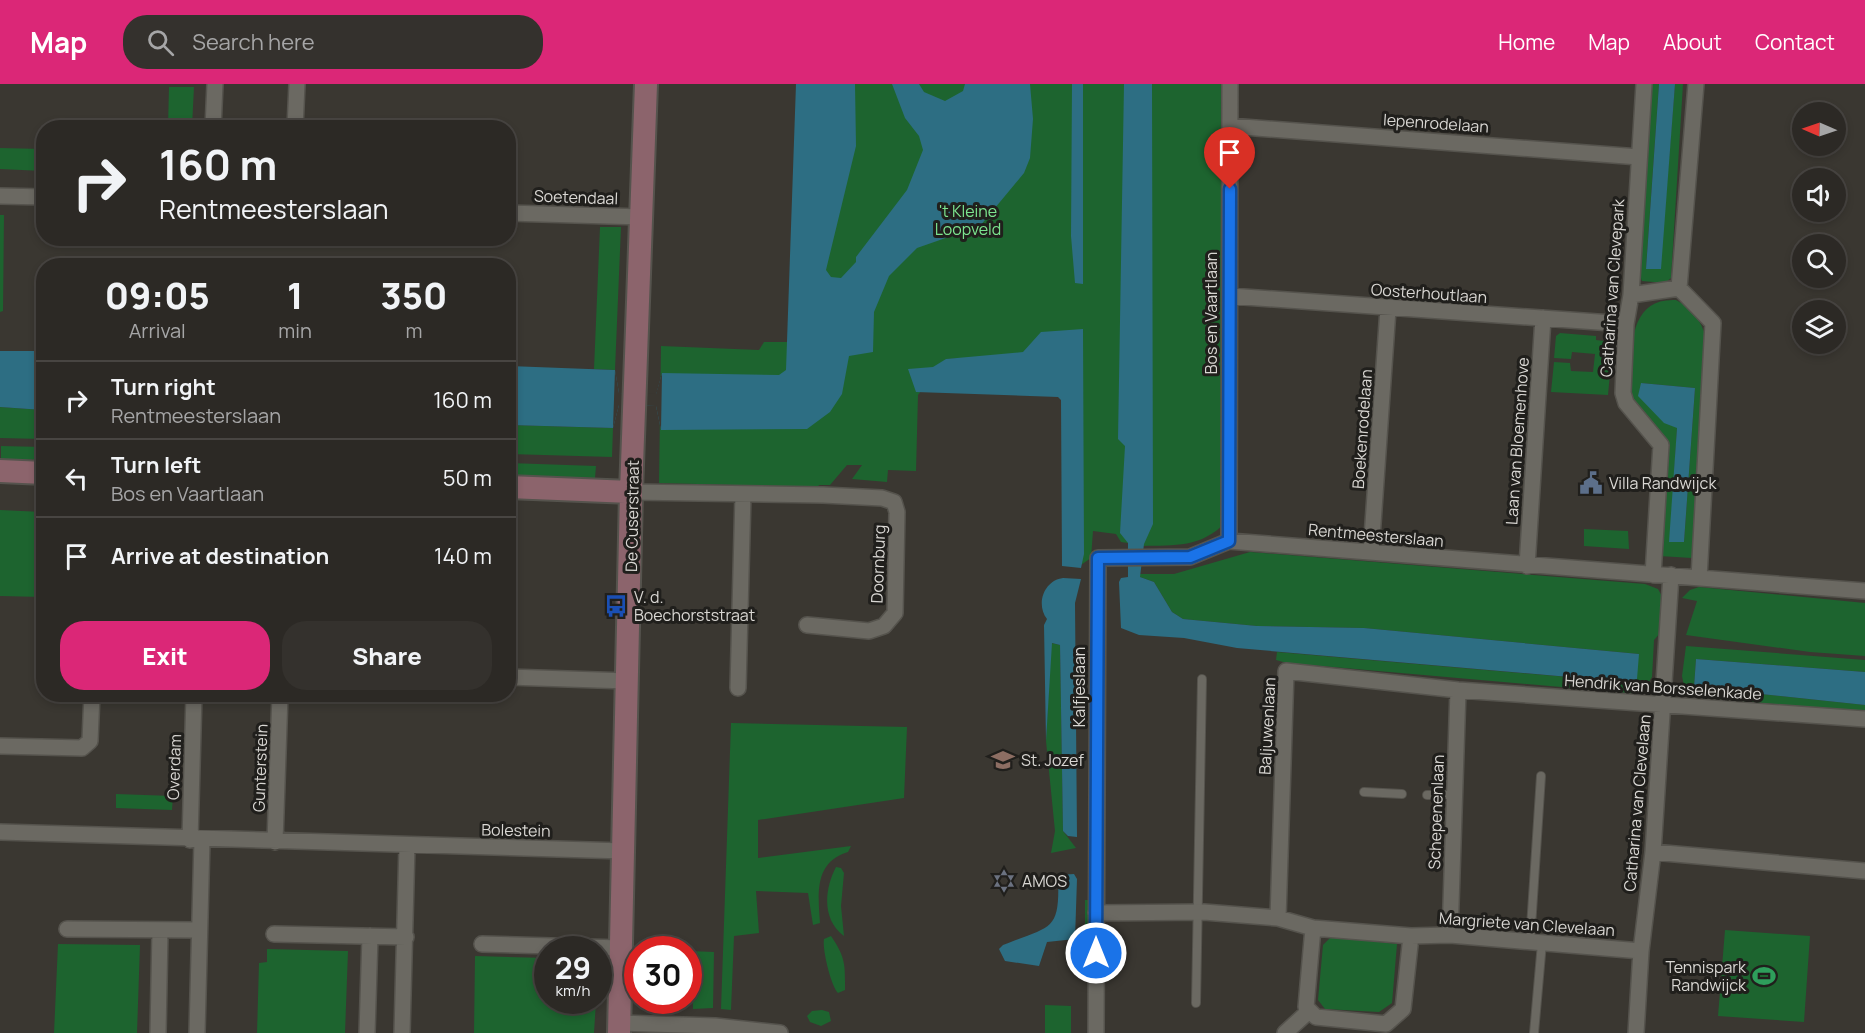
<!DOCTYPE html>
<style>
:root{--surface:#2c2925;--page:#34312d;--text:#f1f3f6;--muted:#a6a6a7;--line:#484542;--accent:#db2777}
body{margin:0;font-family:Manrope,sans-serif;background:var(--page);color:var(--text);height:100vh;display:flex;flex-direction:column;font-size:22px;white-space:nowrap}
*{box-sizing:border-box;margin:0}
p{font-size:20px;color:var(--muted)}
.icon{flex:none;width:33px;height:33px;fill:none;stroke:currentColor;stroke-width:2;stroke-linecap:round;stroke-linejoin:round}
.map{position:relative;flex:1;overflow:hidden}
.side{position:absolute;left:36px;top:174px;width:480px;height:444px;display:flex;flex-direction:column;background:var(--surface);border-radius:24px;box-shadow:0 3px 9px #0003,0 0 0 2px var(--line)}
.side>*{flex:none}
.hud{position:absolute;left:36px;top:36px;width:480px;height:126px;border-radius:24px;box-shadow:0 3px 9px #0003,0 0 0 2px var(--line);background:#2c2925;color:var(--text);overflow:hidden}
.needle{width:39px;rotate:272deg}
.tools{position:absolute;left:1792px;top:18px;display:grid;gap:12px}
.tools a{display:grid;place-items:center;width:54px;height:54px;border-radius:50%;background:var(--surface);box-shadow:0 3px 9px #0003,0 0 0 2px var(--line);font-size:30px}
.speed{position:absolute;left:534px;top:852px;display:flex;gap:12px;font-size:30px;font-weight:700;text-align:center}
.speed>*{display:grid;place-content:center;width:78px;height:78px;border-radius:50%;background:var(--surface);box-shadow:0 3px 9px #0003,0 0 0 2px var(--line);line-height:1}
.speed small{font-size:15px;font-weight:400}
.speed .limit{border:9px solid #d22;background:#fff;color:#111}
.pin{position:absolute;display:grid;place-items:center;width:51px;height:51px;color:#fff;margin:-62px -26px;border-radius:50% 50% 50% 0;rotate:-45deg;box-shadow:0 0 6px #0007}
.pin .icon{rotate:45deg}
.me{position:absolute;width:66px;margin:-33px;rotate:0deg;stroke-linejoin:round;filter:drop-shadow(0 0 4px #0008)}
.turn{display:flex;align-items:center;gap:21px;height:126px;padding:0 24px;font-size:27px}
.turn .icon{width:78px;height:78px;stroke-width:2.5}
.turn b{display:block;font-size:42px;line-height:51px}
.eta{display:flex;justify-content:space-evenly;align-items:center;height:102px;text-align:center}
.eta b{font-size:36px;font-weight:800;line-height:42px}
.button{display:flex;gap:12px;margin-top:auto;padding:12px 24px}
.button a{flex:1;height:69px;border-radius:24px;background:var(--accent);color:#fff;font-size:24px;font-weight:800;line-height:69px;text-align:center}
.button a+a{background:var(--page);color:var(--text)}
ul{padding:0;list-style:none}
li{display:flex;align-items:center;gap:18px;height:78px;padding:0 24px;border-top:2px solid var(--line)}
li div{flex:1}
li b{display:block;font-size:22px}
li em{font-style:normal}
header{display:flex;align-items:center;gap:36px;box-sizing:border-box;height:84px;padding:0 30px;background:var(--accent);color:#fff}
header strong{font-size:28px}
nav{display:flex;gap:33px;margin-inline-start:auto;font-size:21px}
.search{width:420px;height:54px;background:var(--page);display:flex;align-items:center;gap:15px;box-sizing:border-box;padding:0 21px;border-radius:24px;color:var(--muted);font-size:22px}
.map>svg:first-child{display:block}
</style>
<header>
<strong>Map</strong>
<div class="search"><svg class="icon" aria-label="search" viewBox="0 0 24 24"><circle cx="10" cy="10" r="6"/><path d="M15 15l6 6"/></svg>Search here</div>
<nav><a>Home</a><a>Map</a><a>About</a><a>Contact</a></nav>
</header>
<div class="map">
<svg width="1865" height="949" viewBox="0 0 1865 949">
<rect width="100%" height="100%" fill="#3a3731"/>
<path fill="#1d642f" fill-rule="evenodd" d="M839,0h292l-3,459 -7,-1 -5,-8 -23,-3 -2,27 -13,9 -1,-213 -131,5 -28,36 -2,76 -28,-1 -1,12 -35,-3 10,-14h-15l-17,20h-11l-1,2 -159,-4 2,-137 98,4 5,-8h25v9z
M1151,0h76l-1,438c-25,26 -51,23 -84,24z
M1652,0h7l-13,184 14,1 15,-185h8l-12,194 -6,5 -23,-2 -4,-9z
M169,3h25l-2,40h-24z
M0,64l43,1v22l-43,-2z
M0,131h4l-1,96 -3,1z
M600,143h21l-6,143 -21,-1z
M1676,216c16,8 25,21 30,37l-14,221 -33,-2 9,-107c-14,-17 -35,-36 -39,-59 -1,-7 1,-16 1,-23 2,-32 5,-69 46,-67zM1641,299l54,5 -11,154h-14l7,-114z
M1560,249l36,3v4l17,2 -5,53 -57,-3 3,-30 16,1 1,8 22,1 2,-18 -23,-2 -1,7 -17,-1 2,-22z
M0,323l43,3v29l-43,-1z
M509,341l104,3 -1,29 -103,-3z
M1,362l42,1v13l-42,-1z
M509,379l87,3 -1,12 -86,-3z
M0,426l43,2v85l-43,-1z
M1584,445l44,2 1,18 -45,-3z
M1250,468l395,32 13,5 6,11 -3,32 -7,8 -2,37 -11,17 -354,-31 -11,-3 1,-8 349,30 13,-28 -275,-26 -107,-2 -74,-7 -11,-7 -18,-30 -14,-5v-3h34z
M1699,503l166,16v53l-55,-4 -124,-17 11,-34 -15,-3 8,-8z
M1051,559l9,2 3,186 13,17 -25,5 4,-22 -9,-90z
M1686,562l179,14v12l-169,-13 -2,28 171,18v7l-179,-16 -4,-20z
M731,639l176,4 -3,71 -146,22v38l93,-12 -3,6c-34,10 -30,42 -28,71l-7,2 -5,-32 -52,-2 3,42 -25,3 -3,74 -10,-1z
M116,710l57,2 -1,14 -56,-2z
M836,783l5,1 3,5 -3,33 3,30c-22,-16 -20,-46 -8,-69z
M1085,816h5v57l-5,-1z
M1725,846l85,6 -6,86 -86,-6z
M831,852c15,22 14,29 14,54l-7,3c-7,-7 -16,-44 -14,-54z
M1331,853l66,7 -5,59 -13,9 -54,-3 -7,-9 5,-55z
M58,860l82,1 -3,88h-83z
M267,865l81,2 -3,82h-88l2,-70 8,-1z
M689,867l25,1 -1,56 -20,1 -1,-45h-3z
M475,872l72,2 1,42 48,1 -2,32h-120z
M1045,921l26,1v27h-26z
M822,926l7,2 2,9 -10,5 -11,-4 -3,-6 5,-5z"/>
<path fill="#2d6e83" d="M796,0h59l1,62 -30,124 5,7 10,1 15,-16v-5l51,-67 16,-40 -4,-14 -14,-18 -13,-34h27l5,8 21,9 18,-10 2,-7h65l3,35 -3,39 -6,15 -44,53 -63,22 -28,28 -15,36 -1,40 -24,4 -7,38 -12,18 -23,17 -146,1 -5,-24 -37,-1 -6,23 -104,-3v-59l106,4 4,23 37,2 6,-22 117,2 7,-5z
M1072,0h11v200l-8,-1 -4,-47z
M1124,0h28l1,440 -9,20 -4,33 14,5 18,30 11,7 74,7 107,2 275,26 -2,25 -11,3 -389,-34 -53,-10 -45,-3 -18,-7 -2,-46 2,-4 7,-1v-34l-8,-10 5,-87 -7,-7z
M1659,0h16l-14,185h-15z
M1083,245l1,225 -3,14 -19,-2 -1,-166 -3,-3 -142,-5 -8,-23 25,-2 13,-8 77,-7 18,-20z
M0,267h43v59l-43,-3z
M1641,299l54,5 -11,154h-15l8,-114 -13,-5 -26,-27z
M1063,494l18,1 -6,24 2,234 -9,-1 -5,-5 -3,-186 -8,-2 -6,98 -2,-116 3,-6c-12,-16 -2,-39 16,-41z
M1696,575l169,13v33l-171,-18z
M1074,790l3,5 -2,60 -28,3 -8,24 -34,-5 -6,-12 4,-4c50,-20 57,-13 55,-70z"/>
<path fill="#3a3731" d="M615,286l4,23 37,1 6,-21 -1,57 -5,-24 -37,-1 -6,23z"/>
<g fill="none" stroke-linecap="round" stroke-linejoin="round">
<g stroke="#55534d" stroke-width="10">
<path id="lane" d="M1364,708l38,2
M1427,711h28
M1530,858l11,-166
M1196,919l6,-324
M1534,949l8,-90"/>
</g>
<g stroke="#55534d" stroke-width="18">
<path id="street" d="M1644,0l-13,211 -5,29 -3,69 3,10 35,42 -8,130
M1696,0l-17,204 34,35 -14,255
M1230,42l409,31
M213,44l2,-44
M295,44l2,-44
M0,112l44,1
M508,129l134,4
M1631,211l48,-7
M1230,212l396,28
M631,408l192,3 59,3 12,4 3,10 -2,101 -11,13 -15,5 -62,-6
M1229,457l1,-457
M1371,468l17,-243
M1527,482l16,-248
M508,593l120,4
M738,604l5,-194
M0,662l82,2 8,-7 2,-47
M0,748l624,19
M190,756l4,-146
M275,758l5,-148
M1653,768l212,19
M1096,829l108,-1 74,6 35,10 98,8 39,-1 191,16
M1278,834l8,-247 172,19 407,29
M1313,844l-7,79 10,10 70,7 17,-15 8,-73
M67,845l131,1
M274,850l132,3
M1450,851l8,-245
M482,860l139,4
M619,939l96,3 65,7
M158,949l2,-102
M197,949l5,-193
M367,949l3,-97
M402,949l5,-188
M1096,949l2,-475 92,-1 39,-16 636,50
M1285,949l24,-22
M1636,949l5,-82 12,-99 18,-277"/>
</g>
<g stroke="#55534d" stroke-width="26">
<path id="secondary" d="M0,387l44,2
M508,403l123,5
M619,949l12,-541 15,-408"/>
</g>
<use href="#lane" stroke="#6b6962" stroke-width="8"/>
<use href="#street" stroke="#6b6962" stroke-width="15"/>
<use href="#secondary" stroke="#8c646c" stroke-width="22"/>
</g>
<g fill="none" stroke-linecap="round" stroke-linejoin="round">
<g stroke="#114b97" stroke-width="15">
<path id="route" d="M1096,869l2,-395 92,-1 39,-16 1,-352"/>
</g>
<use href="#route" stroke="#1a73e8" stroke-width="10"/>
</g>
<defs>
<g id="civic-bare" transform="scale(1.8)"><path d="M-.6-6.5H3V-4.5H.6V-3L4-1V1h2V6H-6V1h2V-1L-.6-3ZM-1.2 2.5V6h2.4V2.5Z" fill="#5c6f8a" stroke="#201f1c" stroke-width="2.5" paint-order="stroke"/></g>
<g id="bus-bare" transform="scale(1.8)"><path d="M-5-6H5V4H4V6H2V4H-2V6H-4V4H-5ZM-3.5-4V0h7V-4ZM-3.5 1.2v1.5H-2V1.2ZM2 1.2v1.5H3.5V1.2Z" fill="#1a4fb4" stroke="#201f1c" stroke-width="2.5" paint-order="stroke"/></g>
<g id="school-bare" transform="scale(1.8)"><path d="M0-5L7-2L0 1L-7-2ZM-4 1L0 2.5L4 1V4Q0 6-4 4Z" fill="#8d6e63" stroke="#201f1c" stroke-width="2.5" paint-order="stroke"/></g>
<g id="synagogue-bare" transform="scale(1.8)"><path d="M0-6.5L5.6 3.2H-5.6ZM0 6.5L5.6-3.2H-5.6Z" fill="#6b7280" stroke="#201f1c" stroke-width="2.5" paint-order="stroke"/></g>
<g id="stadium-bare" transform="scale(1.8)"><path d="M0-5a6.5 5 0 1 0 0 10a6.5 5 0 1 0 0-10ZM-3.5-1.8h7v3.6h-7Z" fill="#2e9e5b" stroke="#201f1c" stroke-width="2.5" paint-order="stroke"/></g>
</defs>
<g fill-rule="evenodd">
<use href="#civic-bare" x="1591" y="399"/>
<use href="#bus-bare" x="616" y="522"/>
<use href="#school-bare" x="1003" y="676"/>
<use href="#synagogue-bare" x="1004" y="797"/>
<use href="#stadium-bare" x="1764" y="892"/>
</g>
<g text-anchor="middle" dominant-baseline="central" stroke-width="6" stroke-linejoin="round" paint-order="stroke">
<g font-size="16" fill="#d9d7d3" stroke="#201f1c">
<text transform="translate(1436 39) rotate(4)">Iepenrodelaan</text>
<text transform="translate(576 113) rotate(2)">Soetendaal</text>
<text transform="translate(1612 204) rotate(-86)">Catharina van Clevepark</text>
<text transform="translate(1429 209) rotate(4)">Oosterhoutlaan</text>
<text transform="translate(1211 229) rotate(-90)">Bos en Vaartlaan</text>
<text transform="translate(1362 345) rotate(-86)">Boekenrodelaan</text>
<text transform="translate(1517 357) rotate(-86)">Laan van Bloemenhove</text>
<text transform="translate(632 432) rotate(-89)">De Cuserstraat</text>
<text transform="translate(1376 451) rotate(5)">Rentmeesterslaan</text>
<text transform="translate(878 480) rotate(-88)">Doornburg</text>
<text transform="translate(1079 603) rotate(-90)">Kalfjeslaan</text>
<text transform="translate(1663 603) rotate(4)">Hendrik van Borsselenkade</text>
<text transform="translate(1267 642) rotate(-87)">Baljuwenlaan</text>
<text transform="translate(174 683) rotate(-88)">Overdam</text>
<text transform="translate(260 684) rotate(-88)">Gunterstein</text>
<text transform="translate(1637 719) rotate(-85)">Catharina van Clevelaan</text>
<text transform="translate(1436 728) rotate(-88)">Schepenenlaan</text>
<text transform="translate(516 746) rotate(1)">Bolestein</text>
<text transform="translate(1527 840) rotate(4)">Margriete van Clevelaan</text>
</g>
<g font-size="16" fill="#7ce48f" stroke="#201f1c">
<text x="968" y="127">'t Kleine<tspan x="968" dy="18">Loopveld</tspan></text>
</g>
<g font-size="16" fill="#d9d7d3" stroke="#201f1c" text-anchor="start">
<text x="1609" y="399">Villa Randwijck</text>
<text x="634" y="513">V. d.<tspan x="634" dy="18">Boechorststraat</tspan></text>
<text x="1021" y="676">St. Jozef</text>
<text x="1022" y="797">AMOS</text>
<text x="1746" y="883" text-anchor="end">Tennispark<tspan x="1746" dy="18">Randwijck</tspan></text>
</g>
</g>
</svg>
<div class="tools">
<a><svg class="needle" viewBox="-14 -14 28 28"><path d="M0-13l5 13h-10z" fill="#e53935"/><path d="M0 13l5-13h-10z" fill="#a6a6a7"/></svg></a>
<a><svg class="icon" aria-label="sound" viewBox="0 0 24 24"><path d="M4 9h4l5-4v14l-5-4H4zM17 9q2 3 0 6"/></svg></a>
<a><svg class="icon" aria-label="search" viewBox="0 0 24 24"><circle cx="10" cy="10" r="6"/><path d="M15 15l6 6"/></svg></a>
<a><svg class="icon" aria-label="layers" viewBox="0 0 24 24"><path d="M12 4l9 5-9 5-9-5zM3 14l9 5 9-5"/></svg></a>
</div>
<div class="speed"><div>29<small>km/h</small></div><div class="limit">30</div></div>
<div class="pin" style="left:1230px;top:105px;background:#d93025"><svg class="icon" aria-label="arrive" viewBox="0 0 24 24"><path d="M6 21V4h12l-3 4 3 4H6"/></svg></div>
<svg class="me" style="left:1096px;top:869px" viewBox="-20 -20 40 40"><circle r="17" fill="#1a73e8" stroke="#fff" stroke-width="3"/><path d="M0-11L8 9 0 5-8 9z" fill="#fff"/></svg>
<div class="hud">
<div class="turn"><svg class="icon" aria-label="right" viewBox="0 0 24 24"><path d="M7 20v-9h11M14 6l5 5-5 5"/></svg><div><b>160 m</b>Rentmeesterslaan</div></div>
</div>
<section class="side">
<div class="eta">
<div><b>09:05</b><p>Arrival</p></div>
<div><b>1</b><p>min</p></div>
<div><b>350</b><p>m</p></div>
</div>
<ul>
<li><svg class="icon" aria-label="right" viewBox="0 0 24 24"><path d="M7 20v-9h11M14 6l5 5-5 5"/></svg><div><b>Turn right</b><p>Rentmeesterslaan</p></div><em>160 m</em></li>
<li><svg class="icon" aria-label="left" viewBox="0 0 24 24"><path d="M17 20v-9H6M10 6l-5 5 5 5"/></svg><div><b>Turn left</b><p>Bos en Vaartlaan</p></div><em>50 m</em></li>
<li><svg class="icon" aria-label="arrive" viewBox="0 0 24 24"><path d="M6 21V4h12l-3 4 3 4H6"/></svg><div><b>Arrive at destination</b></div><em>140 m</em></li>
</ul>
<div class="button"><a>Exit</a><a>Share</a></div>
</section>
</div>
